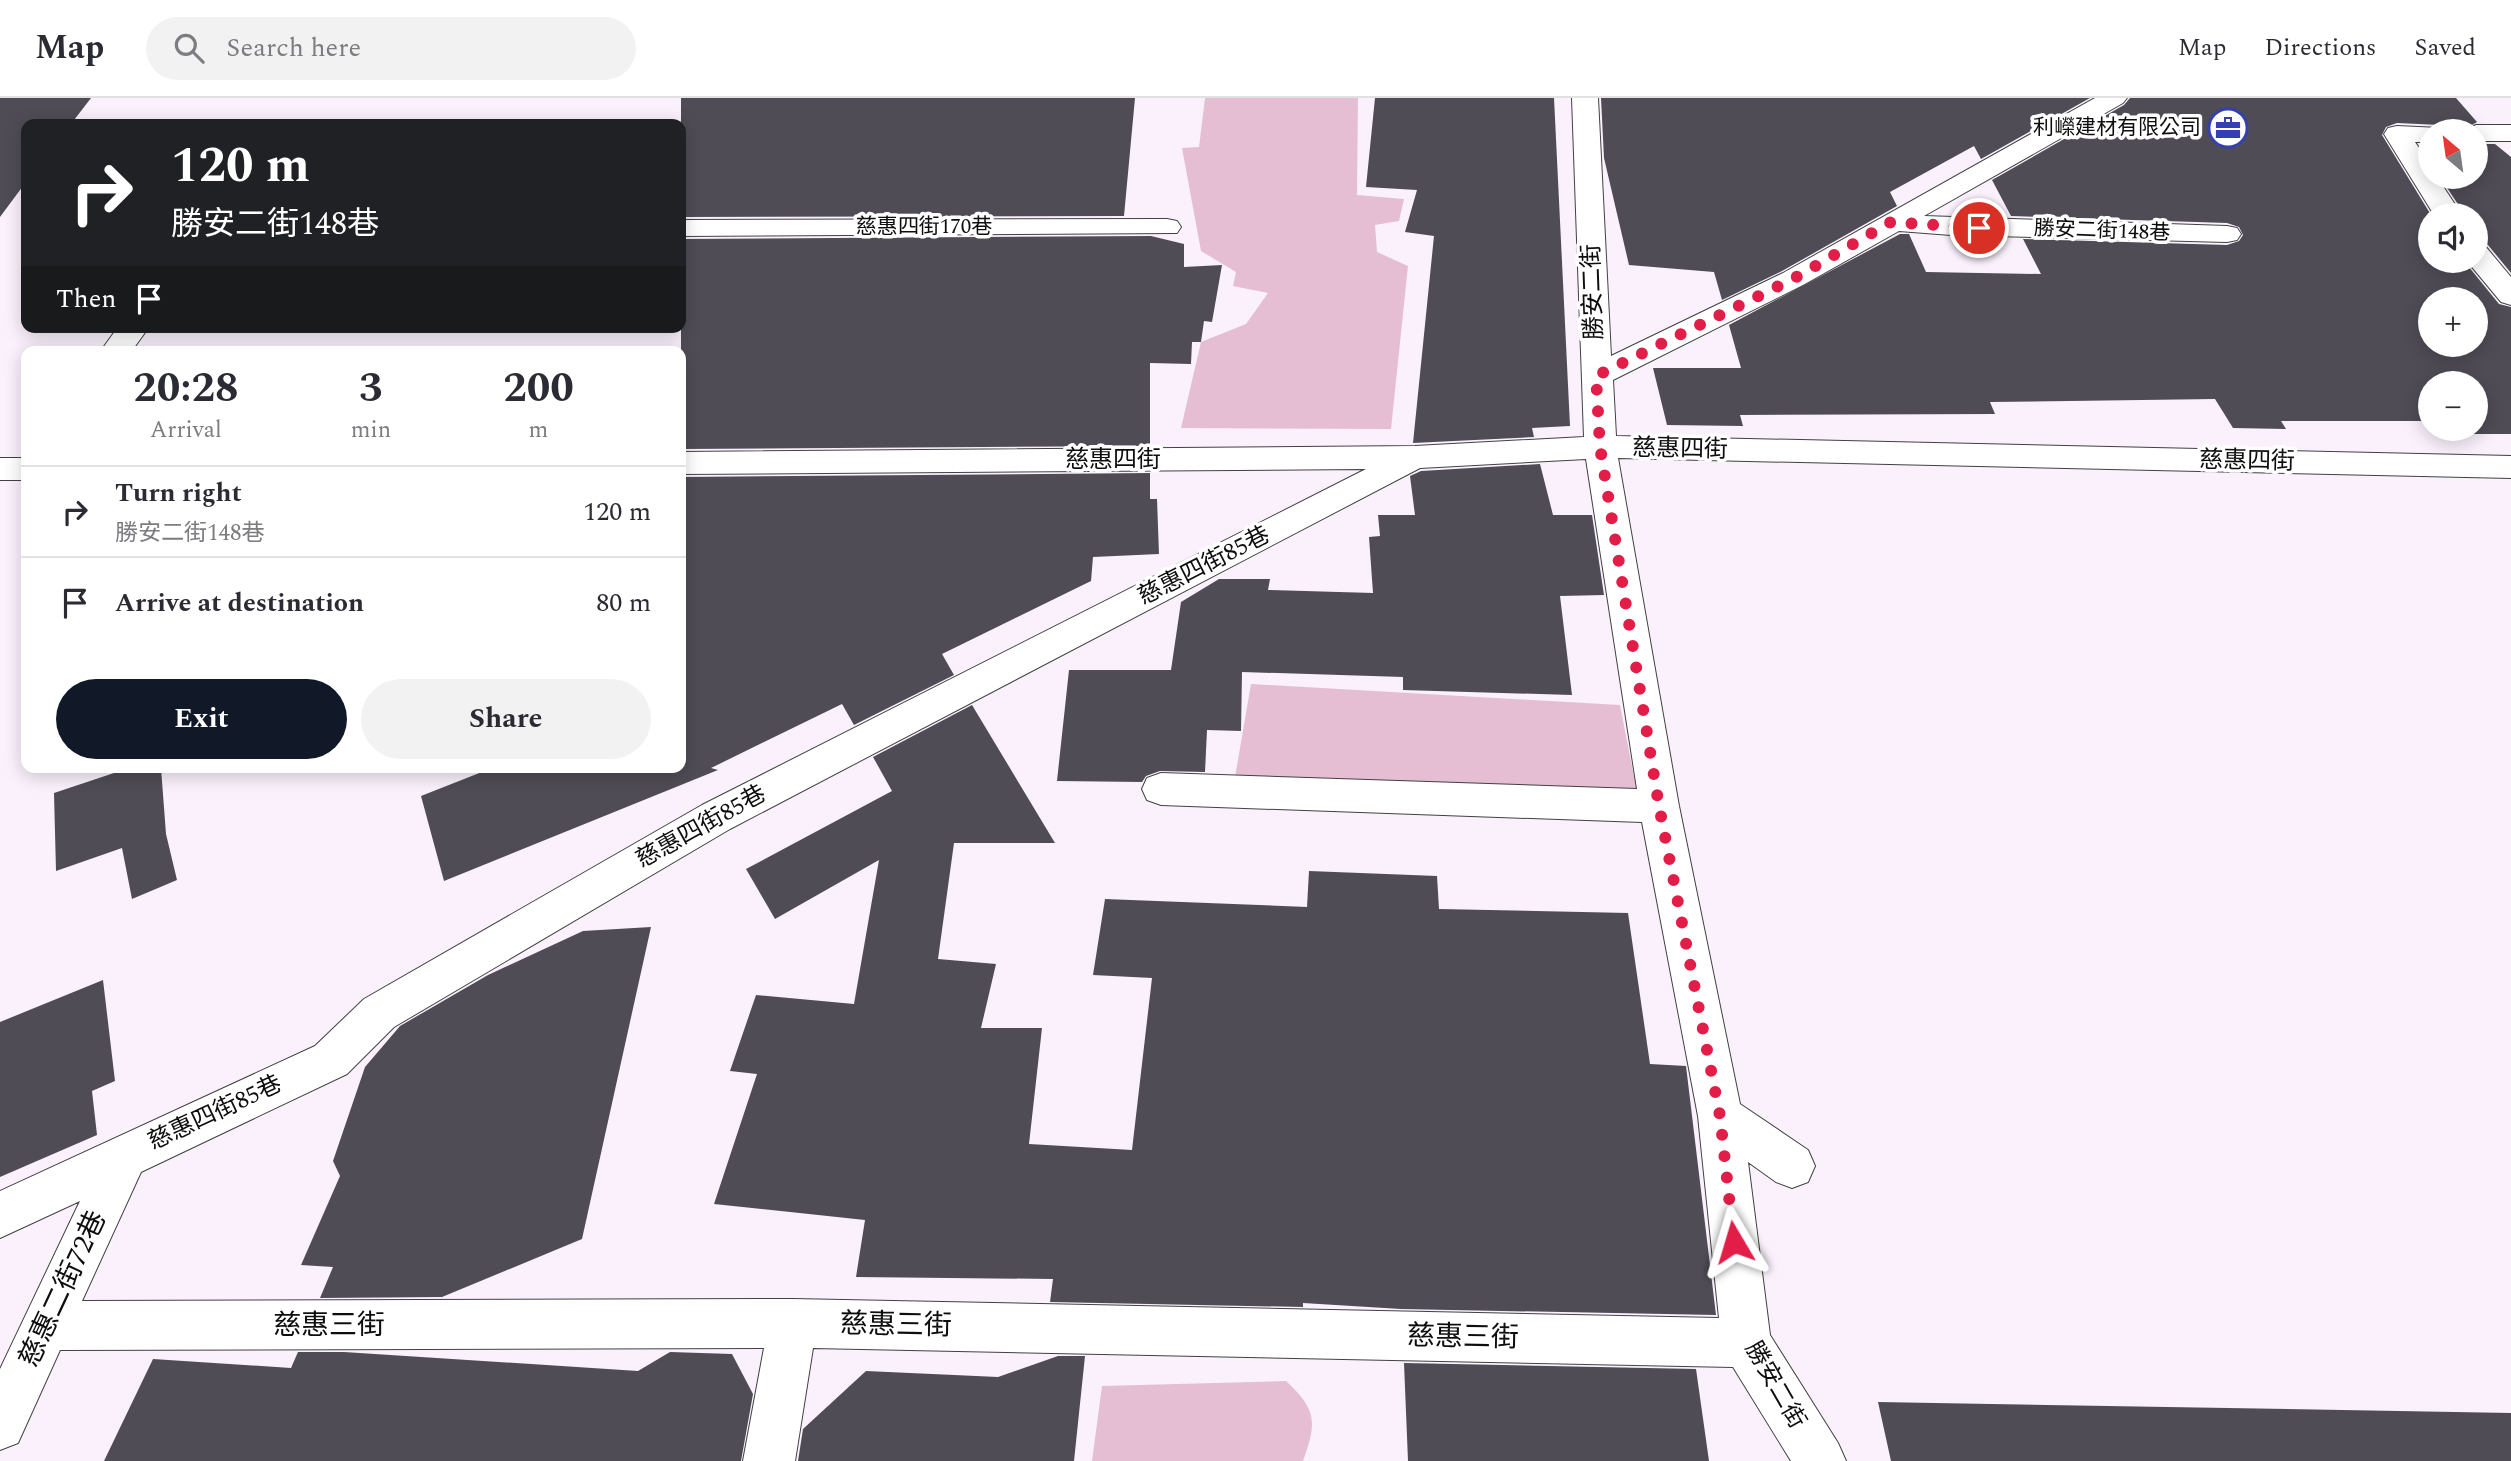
<!DOCTYPE html>
<meta charset="utf-8">
<style>
:root{--surface:#fff;--page:#f2f2f3;--text:#2b2b33;--muted:#7c7c81;--line:#e1e1e2;--accent:#111827}
body{margin:0;font-family:Spectral,"Noto Sans TC",serif;background:var(--page);color:var(--text);height:100vh;display:flex;flex-direction:column;font-size:26px;white-space:nowrap}
*{box-sizing:border-box;margin:0}
p{font-size:23px;color:var(--muted)}
.icon{flex:none;width:38px;height:38px;fill:none;stroke:currentColor;stroke-width:2;stroke-linecap:round;stroke-linejoin:round}
.map{position:relative;flex:1;overflow:hidden}
.panel{position:absolute;left:21px;top:248px;width:665px;height:427px;display:flex;flex-direction:column;background:var(--surface);border-radius:14px;box-shadow:0 4px 18px #0003}
.panel>*{flex:none}
.hud{position:absolute;left:21px;top:21px;width:665px;height:214px;border-radius:14px;box-shadow:0 4px 18px #0003;background:#202124;color:#fff;overflow:hidden}
.needle{width:46px;rotate:331deg}
.fabs{position:absolute;left:2418px;top:21px;display:grid;gap:14px}
.fabs a{display:grid;place-items:center;width:70px;height:70px;border-radius:50%;background:var(--surface);box-shadow:0 4px 18px #0003;font-size:35px}
.pin{position:absolute;display:grid;place-items:center;width:60px;height:60px;color:#fff;margin:-30px;border:4px solid #fff;border-radius:50%;box-shadow:0 2px 7px #0007}
.me{position:absolute;width:77px;margin:-38px;rotate:353deg;stroke-linejoin:round;filter:drop-shadow(0 0 5px #0008)}
.turn{display:flex;align-items:center;gap:24px;height:147px;padding:0 35px;font-size:32px}
.turn .icon{width:91px;height:91px;stroke-width:2.5}
.turn b{display:block;font-size:49px;line-height:60px}
.then{display:flex;align-items:center;height:66px;padding:0 35px;background:#0003;gap:14px;font-size:26px}
.eta{display:flex;justify-content:space-evenly;align-items:center;height:119px;text-align:center}
.eta b{font-size:42px;font-weight:700;line-height:49px}
.cta{display:flex;gap:14px;margin-top:auto;padding:14px 35px}
.cta a{flex:1;height:80px;border-radius:42px;background:var(--accent);color:#fff;font-size:28px;font-weight:700;line-height:80px;text-align:center}
.cta a+a{background:var(--page);color:var(--text)}
ul{padding:0;list-style:none}
li{display:flex;align-items:center;gap:21px;height:91px;padding:0 35px;border-top:2px solid var(--line)}
li div{flex:1}
li b{display:block;font-size:26px}
li em{font-style:normal}
header{display:flex;align-items:center;gap:42px;box-sizing:border-box;height:98px;padding:0 35px;background:var(--surface);border-bottom:2px solid var(--line)}
header strong{font-size:33px}
nav{display:flex;gap:38px;margin-inline-start:auto;font-size:24px}
.search{width:490px;height:63px;background:var(--page);display:flex;align-items:center;gap:18px;box-sizing:border-box;padding:0 24px;border-radius:38px;color:var(--muted);font-size:26px}
.map>svg:first-child{display:block}
</style>
<header>
<strong>Map</strong>
<div class="search"><svg class="icon" aria-label="search" viewBox="0 0 24 24"><circle cx="10" cy="10" r="6"/><path d="M15 15l6 6"/></svg>Search here</div>
<nav><a>Map</a><a>Directions</a><a>Saved</a></nav>
</header>
<div class="map">
<svg width="2511" height="1363" viewBox="0 0 2511 1363">
<rect width="100%" height="100%" fill="#faf1fd"/>
<path fill="#e5bed4" d="M1205,0h153l-1,97 47,4 -5,22 -24,4 2,27 31,14 -17,163 -210,-1 20,-86 45,-18 22,-31 -35,-7 3,-14 -35,-21 -19,-103 17,-1z
M1251,586l369,21 18,92 -404,-14z
M1286,1283c31,29 31,41 17,80h-211l10,-75z"/>
<path fill="#4f4c56" fill-rule="evenodd" d="M0,0h91l-20,26h-45v58l-26,35z
M681,0h454l-11,118 -443,1z
M1375,0h179l16,328 -38,2 2,9 -121,6 21,-207 -29,-4 12,-42 -51,-3z
M1601,0h489l-109,61 -7,-13 -84,46 7,14 -115,65 -60,29 -8,-28 -85,-7 -25,-107z
M2130,0h326l21,24 -15,9h-17l-5,-6 -43,-2 -11,4 -4,8 49,80v46h33l35,43 12,3v127h-72l-3,-5h40v-46h-45v38h-150l5,8 -53,-1 -18,-29 -225,3 5,12 -255,1 3,11 -76,-1 -14,-57h88l-12,-43 171,-91h9l17,38 115,2 -18,-35 204,6 12,-4 4,-6 -4,-8 -12,-4 -216,-7 -19,-36 132,-75zM2431,201h45v46h-45z
M2476,46h19l16,13v116l-23,-28 -12,-3v-27h-11l-25,-38h36z
M1151,138l33,8v23l38,-2 -10,57 -8,-1 -3,21h-9l-1,22 -41,-1v83l-469,3v-210z
M1540,366l13,51h39l12,80 -44,1 12,99 -169,-5v-13l-161,-5 -1,59 -34,-1 -2,42 -45,-1 -14,5 -4,6 -85,-1 12,-111h102l10,-68 38,-23h51l-2,11 105,3 -4,-56 11,-1 -2,-21h37l-5,-39 11,-5z
M1150,375v26h7l2,55 -66,3 -2,24 -149,73 12,21 -100,50 -12,-21 -131,64 7,2 -274,111 -23,-85 71,-28h189v-291z
M972,607l83,138h-101l-16,116 58,5 -15,64h61l-13,116 103,6 20,-172 -59,-3 12,-76 202,8 2,-36 128,5 2,33 189,4 22,151 36,2 30,249 -315,-6 -98,-6v4l-253,-5 3,-23 -197,-2 9,-57 -151,-16 43,-130 -27,-3 26,-76 98,9 25,-144 -104,59 -29,-50 146,-78 -19,-34z
M129,670h32l5,66 11,46 -45,19 -10,-51 -66,23 -2,-78z
M651,829l-69,312 -140,58 -122,1 13,-31 -32,-2 39,-89 -7,-15 32,-94 35,-41 88,-51 95,-44z
M103,882l12,101 -23,10 5,44 -97,42v-155z
M298,1254h46l294,19 32,-19 62,2 21,40 -12,67h-637l49,-102 138,9z
M1058,1258h27l-11,105h-276l5,-32 63,-58 132,6z
M1404,1265l292,6 13,92h-301z
M1878,1304l633,11v48h-620z"/>
<g fill="none" stroke-linecap="round" stroke-linejoin="round">
<g stroke="#414141" stroke-width="2">
<path id="minor" d="M1572,0h26l13,258 172,-83 312,-175h32l-4,5 -199,113 303,10 10,2 4,6 -4,6 -10,2 -276,-7 -52,-4 -96,54 -190,95 3,56 895,20v22l-893,-20 61,348 61,298 68,46 7,16 -7,16 -16,6 -16,-6 -28,-20 22,173 68,108 8,18h-55l-58,-94 -920,-19 -18,113h-52l21,-113 -704,2 -42,93 -18,7v-81l80,-168 -80,37v-47l315,-145 49,-47 338,-194 664,-336 -685,5v-22l734,-6 169,-9zM1586,361l51,330 -476,-16 -14,5 -5,11 5,11 14,5 481,17 56,294 21,202 -926,-19 -711,2 59,-129 206,-98 47,-47 336,-198 690,-361z
M2476,27h35v16h-35v-10h-12z
M2397,28l43,2 2,3h-11v11h-16l16,24v11h6l25,38h-28l-50,-81 4,-6z
M1167,121l10,2 4,6 -4,6 -496,3v-16z
M2476,146l10,3 25,30v28l-10,-3 -34,-41h9z
M118,229h31l-18,25h-31z
M0,360h26v22h-26z"/>
</g>
<use href="#minor" fill="#fff" fill-rule="evenodd"/>
</g>
<g fill="none" stroke-linecap="round" stroke-linejoin="round">
<path stroke="#e11d48" stroke-width="12" stroke-dasharray="0 21.6" d="M1734,1144l-14,-126 -61,-310 -59,-359 -4,-71 197,-97 98,-57 88,6"/>
</g>
<defs>
<g id="office-ring" transform="scale(2.0125)"><circle r="9.5" fill="#fff" stroke="#3440b0" stroke-width="1.5"/><path d="M-6-3h4V-5.5h4V-3h4V5H-6ZM-1-4.5V-3h2v-1.5ZM-6 0V1H6V0Z" fill="#3440b0"/></g>
</defs>
<g fill-rule="evenodd">
<use href="#office-ring" x="2228" y="30"/>
</g>
<g text-anchor="middle" dominant-baseline="central" stroke-width="7" stroke-linejoin="round" paint-order="stroke">
<g font-size="21" fill="#0e0e0e" stroke="#fff" text-anchor="end">
<text x="2201" y="30">利嶸建材有限公司</text>
</g>
<g font-size="21" fill="#0e0e0e" stroke="#fff">
<text x="924" y="129">慈惠四街170巷</text>
<text transform="translate(2102 133) rotate(2)">勝安二街148巷</text>
</g>
<g font-size="24" fill="#0e0e0e" stroke="#fff">
<text transform="translate(1593 194) rotate(-92)">勝安二街</text>
<text transform="translate(1680 351) rotate(1)">慈惠四街</text>
<text x="1113" y="362">慈惠四街</text>
<text transform="translate(2247 363) rotate(1)">慈惠四街</text>
<text transform="translate(1204 468) rotate(-27)">慈惠四街85巷</text>
<text transform="translate(701 729) rotate(-29)">慈惠四街85巷</text>
<text transform="translate(215 1015) rotate(-25)">慈惠四街85巷</text>
<text transform="translate(1775 1287) rotate(60)">勝安二街</text>
</g>
<g font-size="28" fill="#0e0e0e" stroke="#fff">
<text transform="translate(63 1191) rotate(-65)">慈惠二街72巷</text>
<text x="329" y="1227">慈惠三街</text>
<text transform="translate(896 1227) rotate(1)">慈惠三街</text>
<text transform="translate(1463 1239) rotate(1)">慈惠三街</text>
</g>
</g>
</svg>
<div class="fabs">
<a><svg class="needle" viewBox="-14 -14 28 28"><path d="M0-13l5 13h-10z" fill="#e53935"/><path d="M0 13l5-13h-10z" fill="#7c7c81"/></svg></a>
<a><svg class="icon" aria-label="sound" viewBox="0 0 24 24"><path d="M4 9h4l5-4v14l-5-4H4zM17 9q2 3 0 6"/></svg></a>
<a>+</a>
<a>−</a>
</div>
<div class="pin" style="left:1979px;top:130px;background:#d93025"><svg class="icon" aria-label="arrive" viewBox="0 0 24 24"><path d="M6 21V4h12l-3 4 3 4H6"/></svg></div>
<svg class="me" style="left:1734px;top:1144px" viewBox="-20 -20 40 40"><path d="M0-17L14 15 0 8-14 15z" fill="#e11d48" stroke="#fff" stroke-width="4"/></svg>
<div class="hud">
<div class="turn"><svg class="icon" aria-label="right" viewBox="0 0 24 24"><path d="M7 20v-9h11M14 6l5 5-5 5"/></svg><div><b>120 m</b>勝安二街148巷</div></div>
<div class="then">Then<svg class="icon" aria-label="arrive" viewBox="0 0 24 24"><path d="M6 21V4h12l-3 4 3 4H6"/></svg></div>
</div>
<section class="panel">
<div class="eta">
<div><b>20:28</b><p>Arrival</p></div>
<div><b>3</b><p>min</p></div>
<div><b>200</b><p>m</p></div>
</div>
<ul>
<li><svg class="icon" aria-label="right" viewBox="0 0 24 24"><path d="M7 20v-9h11M14 6l5 5-5 5"/></svg><div><b>Turn right</b><p>勝安二街148巷</p></div><em>120 m</em></li>
<li><svg class="icon" aria-label="arrive" viewBox="0 0 24 24"><path d="M6 21V4h12l-3 4 3 4H6"/></svg><div><b>Arrive at destination</b></div><em>80 m</em></li>
</ul>
<div class="cta"><a>Exit</a><a>Share</a></div>
</section>
</div>
